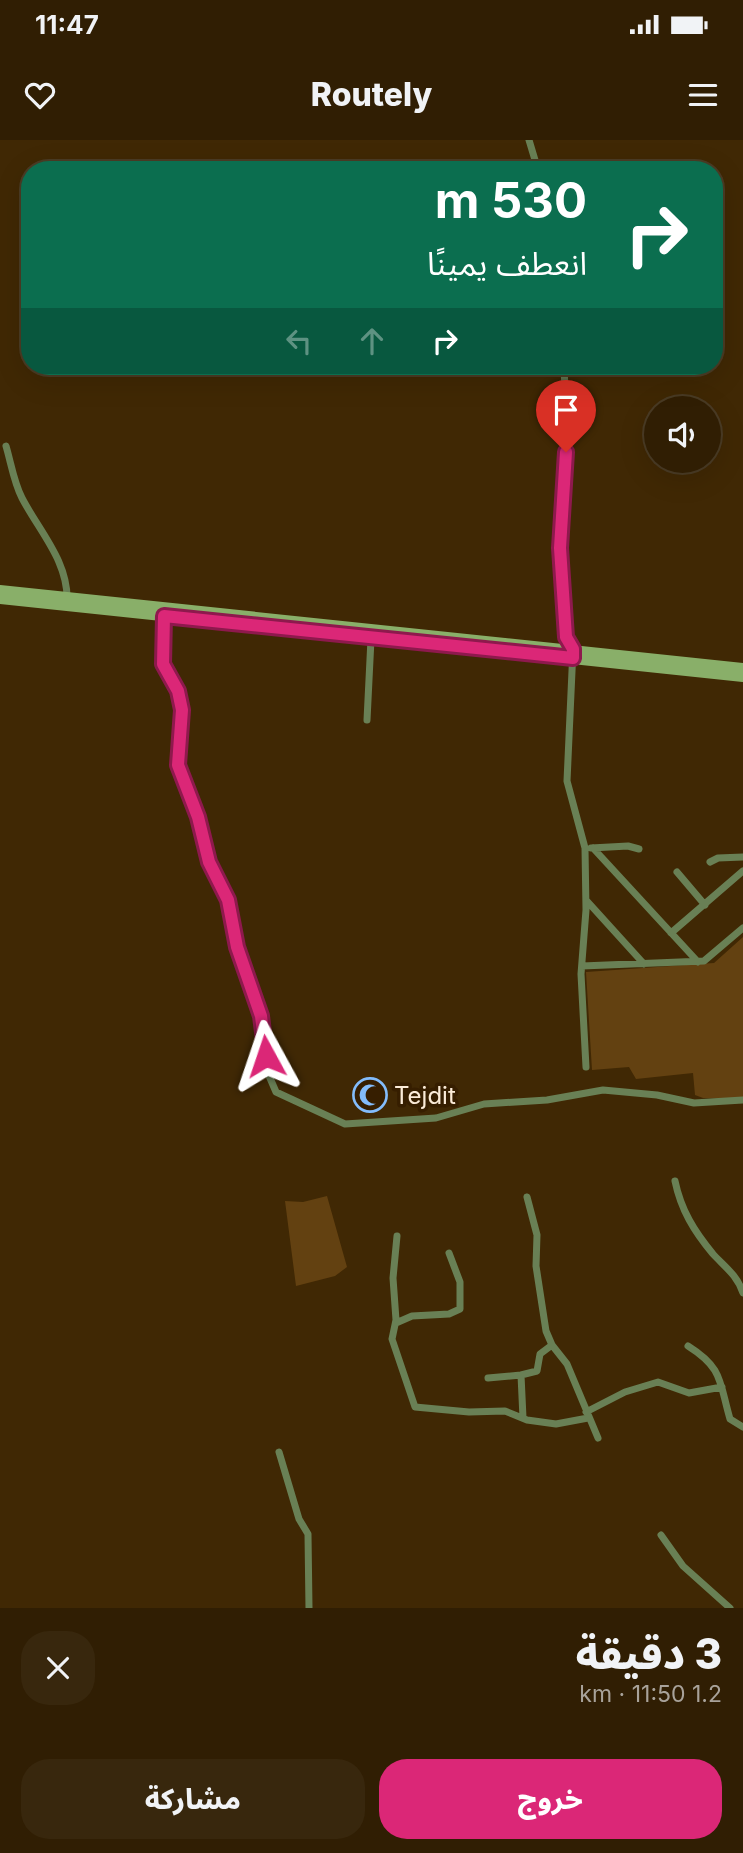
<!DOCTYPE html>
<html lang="ar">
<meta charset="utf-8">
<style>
:root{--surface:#301e03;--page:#38270d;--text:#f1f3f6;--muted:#a8a29a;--line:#4b3c25;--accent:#db2777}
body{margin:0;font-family:Inter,"Noto Sans Arabic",sans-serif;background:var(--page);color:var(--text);direction:rtl;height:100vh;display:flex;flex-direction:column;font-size:26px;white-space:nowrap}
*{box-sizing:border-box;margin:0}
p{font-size:23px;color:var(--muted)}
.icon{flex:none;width:38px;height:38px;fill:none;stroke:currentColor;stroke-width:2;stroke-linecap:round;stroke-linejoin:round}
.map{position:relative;height:1468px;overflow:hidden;direction:ltr}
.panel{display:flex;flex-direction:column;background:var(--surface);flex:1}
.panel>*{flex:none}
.banner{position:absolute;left:21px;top:21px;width:702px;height:214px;border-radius:28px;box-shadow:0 7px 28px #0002,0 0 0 2px var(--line);direction:rtl;background:#0b6e4f;color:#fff;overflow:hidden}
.controls{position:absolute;left:644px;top:256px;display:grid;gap:14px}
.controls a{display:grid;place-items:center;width:77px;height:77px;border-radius:50%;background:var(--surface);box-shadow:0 7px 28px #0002,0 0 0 2px var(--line);font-size:35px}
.pin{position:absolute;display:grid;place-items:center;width:60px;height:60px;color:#fff;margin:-72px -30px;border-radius:50% 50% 50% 0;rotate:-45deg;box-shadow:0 0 7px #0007}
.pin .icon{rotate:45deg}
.me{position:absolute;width:77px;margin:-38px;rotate:355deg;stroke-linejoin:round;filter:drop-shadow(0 0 5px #0008)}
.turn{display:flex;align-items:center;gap:24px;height:147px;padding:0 21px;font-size:32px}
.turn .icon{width:91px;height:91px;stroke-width:2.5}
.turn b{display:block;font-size:49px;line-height:60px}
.lanes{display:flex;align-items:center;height:66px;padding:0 21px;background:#0003;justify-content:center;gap:35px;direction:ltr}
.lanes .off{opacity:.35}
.round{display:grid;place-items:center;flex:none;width:74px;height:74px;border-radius:28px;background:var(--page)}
.overview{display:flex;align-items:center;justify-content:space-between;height:119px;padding:0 21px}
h1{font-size:42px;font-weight:800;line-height:52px}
.button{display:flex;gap:14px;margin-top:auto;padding:14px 21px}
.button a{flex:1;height:80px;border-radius:28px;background:var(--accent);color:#fff;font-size:28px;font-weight:800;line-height:80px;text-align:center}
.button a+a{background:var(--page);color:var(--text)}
.status{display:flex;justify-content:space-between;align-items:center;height:49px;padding:0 35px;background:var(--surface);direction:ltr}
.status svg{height:19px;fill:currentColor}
header{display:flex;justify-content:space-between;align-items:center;height:91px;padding:0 21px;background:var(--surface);font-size:32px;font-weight:800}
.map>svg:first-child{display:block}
</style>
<div class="status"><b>11:47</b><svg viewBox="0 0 49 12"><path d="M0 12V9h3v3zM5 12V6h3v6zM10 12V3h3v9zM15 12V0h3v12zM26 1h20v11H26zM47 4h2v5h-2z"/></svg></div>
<header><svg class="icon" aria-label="menu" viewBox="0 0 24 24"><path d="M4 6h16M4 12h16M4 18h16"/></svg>Routely<svg class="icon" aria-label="heart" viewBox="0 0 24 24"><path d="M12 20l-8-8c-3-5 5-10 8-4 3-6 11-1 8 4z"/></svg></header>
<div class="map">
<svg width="743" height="1468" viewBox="0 0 743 1468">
<rect width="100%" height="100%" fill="#402804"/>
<path fill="#634111" d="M743,797v162l-40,-1 -8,-3 -2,-22 -57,6 -7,-12 -37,3 -6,-98 128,-9z
M327,1056l20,71 -12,9 -39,10 -11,-85 18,1z"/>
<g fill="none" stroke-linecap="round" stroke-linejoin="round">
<path stroke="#698055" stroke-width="7" d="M529,0l9,30
M564,226l3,74 -7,108 6,89 7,12 -6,132 18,67 1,62 -5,64 5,93
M6,306c5,17 8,37 16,52 17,33 47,64 45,104
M164,476l-1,48 15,27 4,19 -4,55 20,52 11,45 19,38 9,47 24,69 6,55 9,21 69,32 91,-6 48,-14 63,-4 56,-10 54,5 37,8 49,-3
M367,580l4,-81
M591,708l37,-2 11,3
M593,708l105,114
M710,722l8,-4 25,-1
M677,732l28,33
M586,760l58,64
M671,793l72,-62
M582,826l122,-5 39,-33
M675,1041c6,29 19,50 38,73 12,13 24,21 30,39
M527,1057l10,38 -1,31 10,65 6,14 15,19 31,74
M397,1096l-4,42 3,42 -4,19 23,68 54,5 36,-1 22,9 29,4 32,-6
M396,1183l16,-7 37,-2 11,-5v-27l-11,-29
M688,1206c35,22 31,35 42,73l13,8
M488,1238l33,-3
M586,1272l39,-20 33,-10 31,11 33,-6
M523,1278l-2,-43 16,-4 3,-17 12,-9
M279,1312l20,67 9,15 1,74
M661,1395l22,31 47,42"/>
<path stroke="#89af69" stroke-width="10" d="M0,450l743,78
M0,459l743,78"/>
</g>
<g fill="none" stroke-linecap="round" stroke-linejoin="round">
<g stroke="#8e194d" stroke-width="18">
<path id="route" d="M266,916l-5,-40 -24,-69 -9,-47 -19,-38 -11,-45 -20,-52 4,-55 -4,-19 -15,-27 1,-48 409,42v-9l-7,-12 -6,-89 6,-96"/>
</g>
<use href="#route" stroke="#db2777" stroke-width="12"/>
</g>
<defs>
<g id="mosque-ring" transform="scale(1.75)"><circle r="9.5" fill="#361e00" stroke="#83bcfb" stroke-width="1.5"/><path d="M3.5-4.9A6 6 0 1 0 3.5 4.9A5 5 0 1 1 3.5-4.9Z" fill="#83bcfb"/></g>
</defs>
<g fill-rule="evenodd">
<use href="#mosque-ring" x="370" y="955"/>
</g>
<g text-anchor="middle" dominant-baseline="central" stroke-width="7" stroke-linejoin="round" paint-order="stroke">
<g font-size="24" fill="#fbebd8" stroke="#361e00" text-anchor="start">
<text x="394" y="955">Tejdit</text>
</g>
</g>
</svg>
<div class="controls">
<a><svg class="icon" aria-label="sound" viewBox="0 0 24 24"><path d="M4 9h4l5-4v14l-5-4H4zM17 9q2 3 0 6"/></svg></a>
</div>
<div class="pin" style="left:566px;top:312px;background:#d93025"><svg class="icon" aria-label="arrive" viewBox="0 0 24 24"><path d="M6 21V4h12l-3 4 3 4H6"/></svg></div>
<svg class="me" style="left:266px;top:916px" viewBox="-20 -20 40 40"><path d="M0-17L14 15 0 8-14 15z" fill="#db2777" stroke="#fff" stroke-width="4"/></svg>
<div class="banner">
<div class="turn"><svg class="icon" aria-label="right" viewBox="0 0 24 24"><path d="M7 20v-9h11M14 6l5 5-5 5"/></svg><div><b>530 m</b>انعطف يمينًا</div></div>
<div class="lanes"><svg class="icon off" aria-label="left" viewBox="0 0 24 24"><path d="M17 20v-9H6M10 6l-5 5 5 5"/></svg><svg class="icon off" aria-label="ahead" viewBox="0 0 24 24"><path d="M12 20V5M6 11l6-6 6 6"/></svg><svg class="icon" aria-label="right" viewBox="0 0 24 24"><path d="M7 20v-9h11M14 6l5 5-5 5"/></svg></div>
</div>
</div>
<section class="panel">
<div class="overview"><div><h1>3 دقيقة</h1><p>1.2 km · 11:50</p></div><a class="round"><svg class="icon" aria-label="close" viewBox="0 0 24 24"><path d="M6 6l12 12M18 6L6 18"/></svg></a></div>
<div class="button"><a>خروج</a><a>مشاركة</a></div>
</section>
